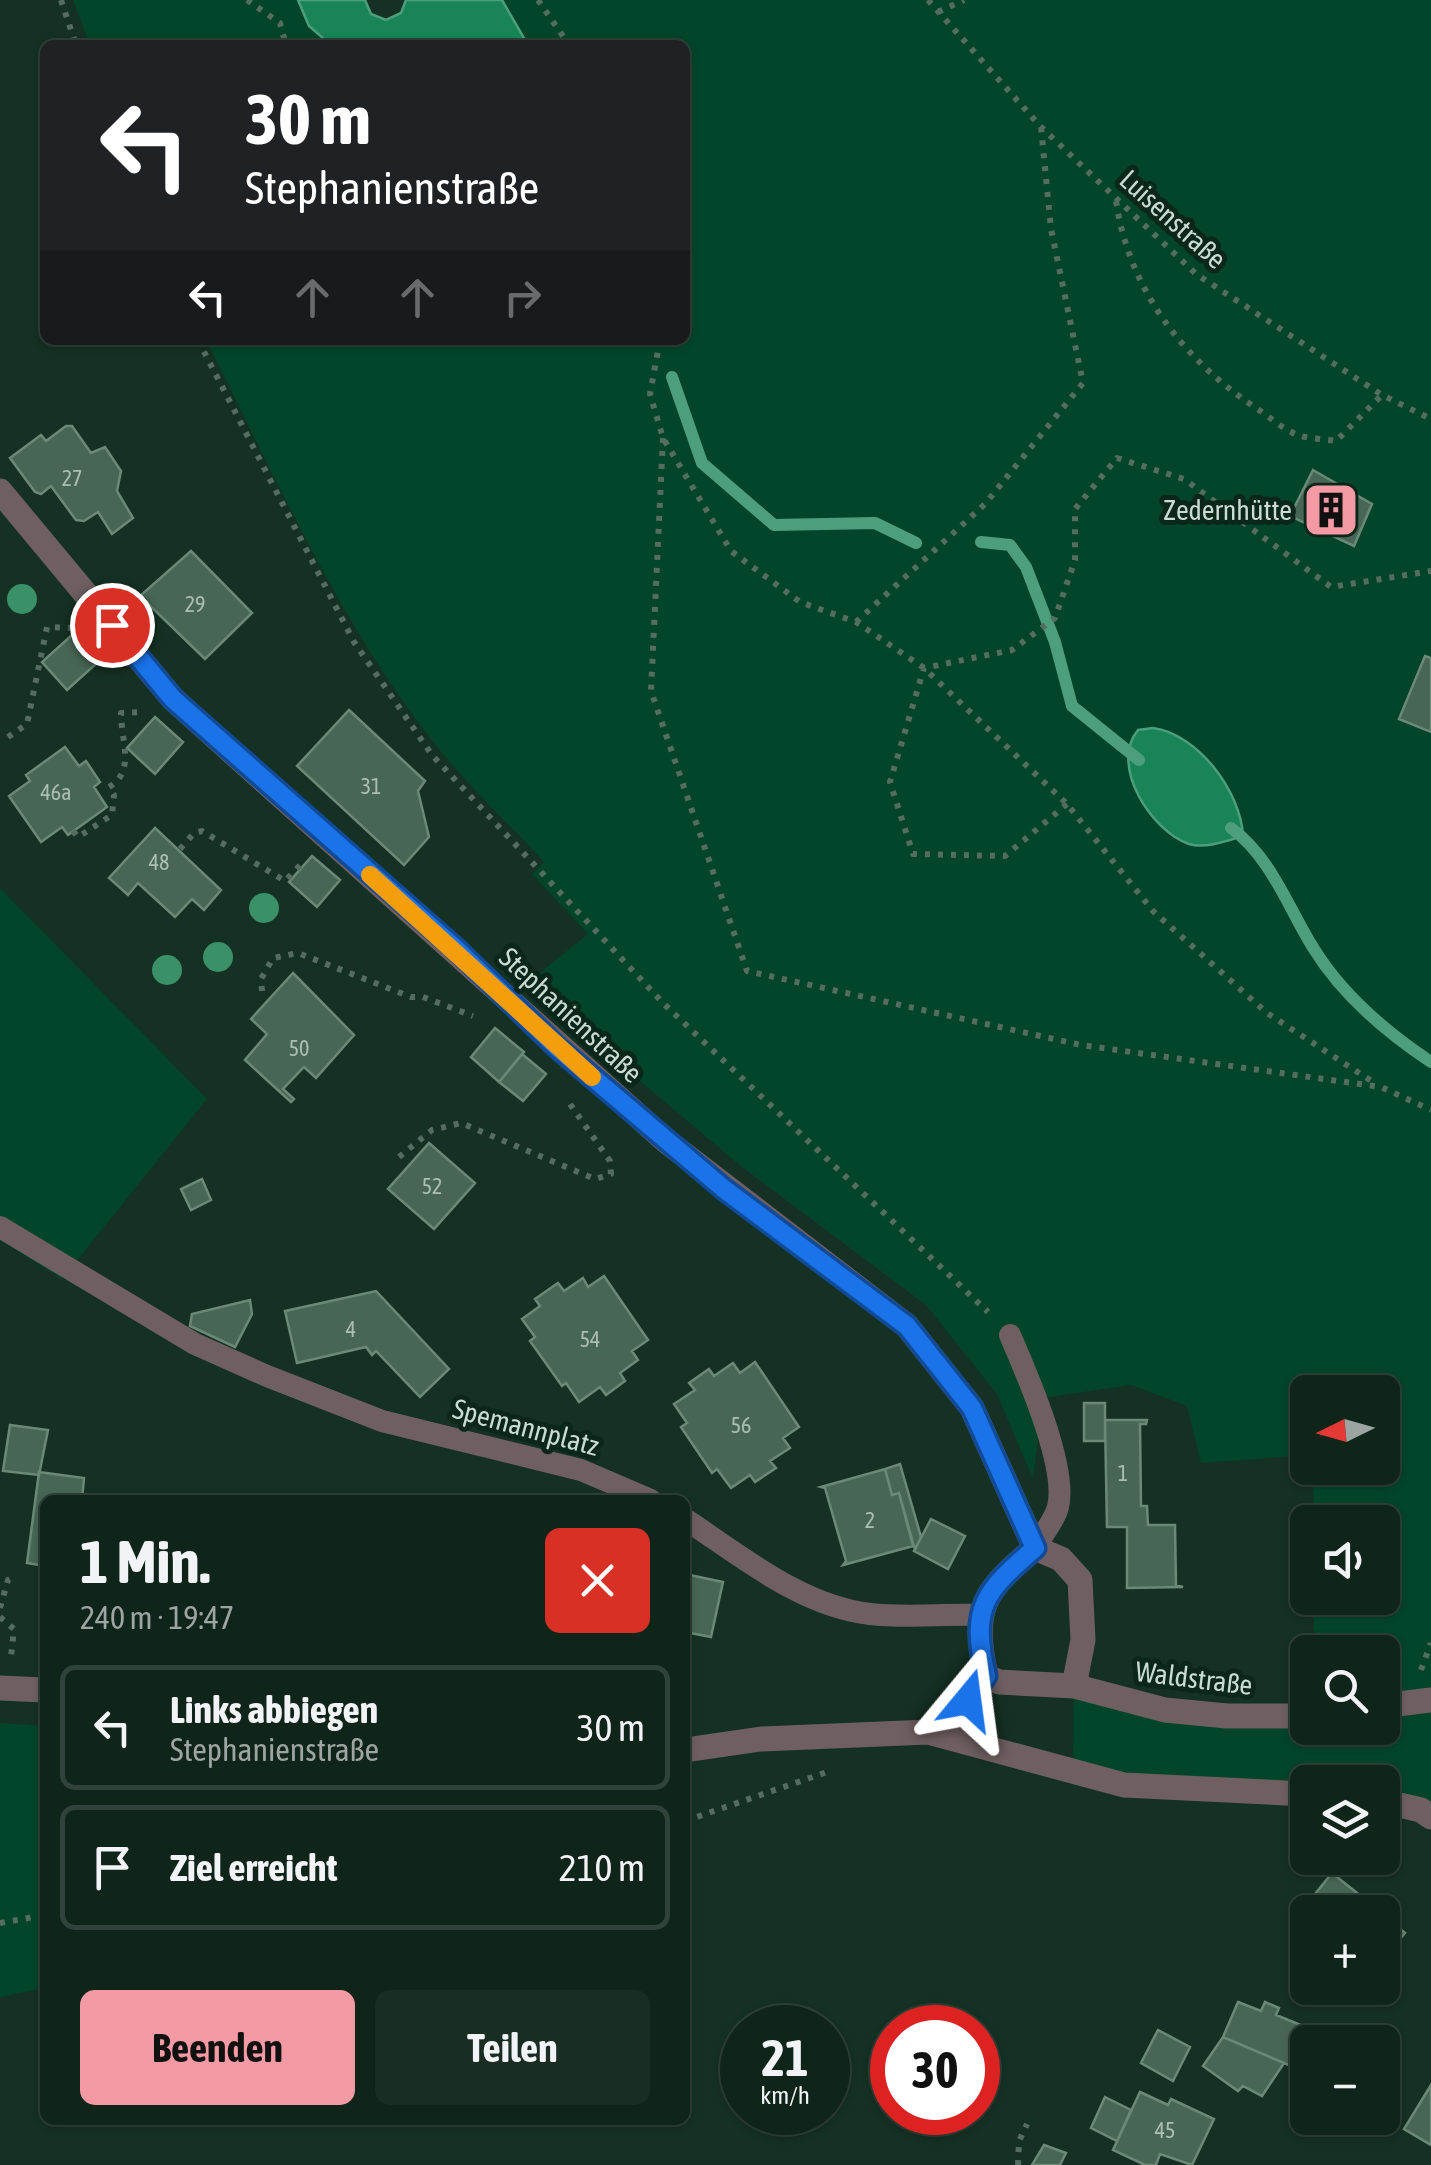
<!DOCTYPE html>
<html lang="de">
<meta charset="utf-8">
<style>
:root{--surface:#10251a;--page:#192d23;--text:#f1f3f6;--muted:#9ca5a2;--line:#304239;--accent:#f49aa5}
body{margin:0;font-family:"Asap Condensed",sans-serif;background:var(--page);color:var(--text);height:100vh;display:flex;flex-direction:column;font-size:38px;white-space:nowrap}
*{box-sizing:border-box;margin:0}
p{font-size:32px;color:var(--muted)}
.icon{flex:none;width:55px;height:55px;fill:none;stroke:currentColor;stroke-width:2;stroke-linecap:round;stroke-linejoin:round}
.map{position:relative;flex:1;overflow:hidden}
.side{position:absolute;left:40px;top:1495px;width:650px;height:630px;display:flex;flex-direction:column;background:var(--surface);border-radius:15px;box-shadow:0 2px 8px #0004,0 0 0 2px var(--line)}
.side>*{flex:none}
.guide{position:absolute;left:40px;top:40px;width:650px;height:305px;border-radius:15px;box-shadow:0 2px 8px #0004,0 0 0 2px var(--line);background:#202124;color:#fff;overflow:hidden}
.needle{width:65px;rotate:265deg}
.tools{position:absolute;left:1290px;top:1375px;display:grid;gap:20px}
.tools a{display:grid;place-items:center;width:110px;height:110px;border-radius:15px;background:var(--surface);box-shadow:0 2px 8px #0004,0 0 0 2px var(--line);font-size:50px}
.speed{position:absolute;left:720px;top:2005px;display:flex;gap:20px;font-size:50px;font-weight:700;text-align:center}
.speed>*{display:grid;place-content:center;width:130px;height:130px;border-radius:50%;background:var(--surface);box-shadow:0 2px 8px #0004,0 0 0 2px var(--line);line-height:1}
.speed small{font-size:25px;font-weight:400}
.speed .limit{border:15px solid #d22;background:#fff;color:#111}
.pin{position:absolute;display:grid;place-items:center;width:85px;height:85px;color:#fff;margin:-42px;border:5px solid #fff;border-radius:50%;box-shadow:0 2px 10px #0007}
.me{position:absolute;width:110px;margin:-55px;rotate:16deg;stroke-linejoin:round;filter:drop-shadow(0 0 8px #0008)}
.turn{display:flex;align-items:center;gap:35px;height:210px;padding:0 40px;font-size:45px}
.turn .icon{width:130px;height:130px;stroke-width:2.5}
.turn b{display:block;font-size:70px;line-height:85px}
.lanes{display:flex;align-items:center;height:95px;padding:0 40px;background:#0003;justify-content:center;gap:50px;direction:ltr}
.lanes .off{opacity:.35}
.round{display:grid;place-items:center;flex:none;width:105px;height:105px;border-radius:15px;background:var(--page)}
.overview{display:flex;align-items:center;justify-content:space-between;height:170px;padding:0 40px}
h1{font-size:60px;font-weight:700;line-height:75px}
.cta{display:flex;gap:20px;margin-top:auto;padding:20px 40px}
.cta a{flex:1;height:115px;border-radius:15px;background:var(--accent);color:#111;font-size:40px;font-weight:700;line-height:115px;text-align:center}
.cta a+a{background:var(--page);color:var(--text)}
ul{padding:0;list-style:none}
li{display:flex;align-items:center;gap:30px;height:125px;margin:0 20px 15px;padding:0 20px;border:5px solid var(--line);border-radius:15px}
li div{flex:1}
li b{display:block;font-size:38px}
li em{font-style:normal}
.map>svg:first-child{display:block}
</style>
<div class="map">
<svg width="1431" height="2165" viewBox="0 0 1431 2165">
<rect width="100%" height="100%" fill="#153123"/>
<path fill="#02452b" d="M73,0h225l11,26 22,19h-241z
M502,0h929v1811l-48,-16 -1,-13h-74l-26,8 -209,-23 1,-77 234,38h74v-76h-68v-54h68v-76h-68l-1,-54h69v-76h-74l-1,63 -106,8 -14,-57 -56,-21 -88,13 -10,81 -36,-85 -71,-89 -184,-138 -165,-139 -47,-47 58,-47 -56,-60 12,-12c-36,-39 -76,-76 -109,-118 -92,-114 -163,-273 -229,-404h479v-295h-157z
M0,888l207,211 -145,180 -62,-39z
M0,1723l45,3v262l-45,9z"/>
<path fill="#188457" stroke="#4d9e7c" stroke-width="2.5" d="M298,0h67l6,14 15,6 15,-7 5,-13h96l26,45h-197l-22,-19z
M1153,728c45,6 88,64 90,108 -16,5 -38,13 -54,8 -38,-13 -80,-79 -51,-114z"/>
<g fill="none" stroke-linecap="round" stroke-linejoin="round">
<path stroke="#4d9e7c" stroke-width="12" d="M672,377l30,86 72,62 101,-2 41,20
M981,542l29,3 16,22 29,75 17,64 67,54
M1231,828c41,30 57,80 83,121 29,47 72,83 117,113"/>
</g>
<path fill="#486655" stroke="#6a8977" stroke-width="2.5" d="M66,426h6l19,27 14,-6 16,24 -4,20 16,27 -21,16 -14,-22 -14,9 -8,-1 -25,-34 -10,8 -6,-2 -25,-34 31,-23 5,6z
M1313,470l59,34 -18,42 -64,-30z
M191,551l61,62 -47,46 -65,-63z
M72,635l26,27 -31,28 -25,-28z
M1425,656l6,2v74l-32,-13z
M349,710l76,71 -7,10 11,46 -25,28 -107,-99z
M155,717l28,25 -28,32 -28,-26z
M65,747l14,19 7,-5 14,21 -6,5 13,20 -39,28 -6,-8 -21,15 -32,-46 21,-15 -4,-6z
M155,828l66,62 -17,20 -12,-11 -17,18 -37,-34 -10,12 -19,-17z
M312,856l28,24 -23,27 -28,-25z
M293,973l61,62 -38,43 -12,-11 -21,22 11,10 -3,3 -46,-42 22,-26 -16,-15z
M495,1028l29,24 -25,30 -28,-25z
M522,1054l24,20 -23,27 -24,-19z
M429,1143l46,40 -41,46 -46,-40z
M202,1179l9,21 -20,10 -10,-21z
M604,1276l44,64 -16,11 6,9 -18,13 5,8 -19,14 -6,-8 -21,15 -13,-19 -4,3 -32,-45 5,-4 -13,-18 18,-13 -5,-7 23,-16 6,8 19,-13 5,9z
M376,1291l73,78 -29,28 -44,-46 -4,4 -6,-8 -69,16 -12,-52z
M250,1300l2,14 -17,33 -45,-21 2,-12z
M755,1362l44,65 -16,11 7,10 -20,13 6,7 -21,14 -5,-7 -19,13 -14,-19 -5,4 -31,-46 6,-4 -13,-19 21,-14 -6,-7 20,-14 5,7 19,-13 7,10z
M1084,1403h21v38h-21z
M1105,1420h42l-1,4h-6l1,82h6l1,19h27l1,60 7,2 -56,1v-61h-20z
M10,1425l38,5 -9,45 -36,-4z
M900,1464l21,73 -6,13 -16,-57 -7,2 -7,-26z
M885,1469l7,26 7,-2 14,53 -70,19 3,-4 -21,-73 -4,-1z
M39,1472l45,6 -2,22h-37v66l-18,-3z
M931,1519l34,17 -17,33 -34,-18z
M685,1574l38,8 -12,55 -26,-5z
M1332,1873l49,39h-73v27l-18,-14z
M1382,1914l23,19 -23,27z
M1238,2002l23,9 4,-9 14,6 -3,7 64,26 -40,1 -9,24 -7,-3 -61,-26z
M1158,2030l32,17 -17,34 -32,-18z
M1223,2037l61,26 -22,33 -19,-10 -5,5 -35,-25z
M1431,2085v60l-27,-16z
M1140,2092l28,13 3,-6 43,20 -22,46 -32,-11 -4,11h-11l-32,-15z
M1105,2097l26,13 -14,31 -26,-13z
M1044,2145l22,8 -6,12h-28z"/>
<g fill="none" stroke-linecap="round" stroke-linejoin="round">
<path stroke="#546d60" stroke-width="6" stroke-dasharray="5 8" stroke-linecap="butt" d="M61,0l15,45
M247,0l33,23 6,22
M538,0l31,45
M928,0l112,126 156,148 186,121 49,24
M938,12l26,-12
M1116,201c13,89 68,160 143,209 12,8 25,20 39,25 11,4 26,4 38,6l46,-46
M198,340l156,302 78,113 231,248 325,309
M660,340l-10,54 13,44 68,113 69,51 56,20 68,46 143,136 86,107 114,102 109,71
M663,438l-12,253 96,280 334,74 300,42 50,23
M856,622l129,-118 98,-121 -32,-154 -10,-102
M8,737l19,-13 20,-97 24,1
M1067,804l-62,52 -92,-2 -23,-72 34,-114 88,-18 43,-32 20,-58v-51l42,-51 67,21 147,108 100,-16
M73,831l5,6 34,-22 2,-20 -5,-8c27,-16 12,-46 12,-74l23,-1
M180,849l14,-16 8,-2 83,50 20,-21
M262,991l-1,-12 12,-21 25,-5 113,44h12l50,19
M399,1157l33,-27 29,-7 134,56 16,-5 -1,-13 -40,-57
M0,1608l8,-28 8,-4
M0,1617l14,12 -3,28
M1421,1670l10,-27
M685,1821l145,-50
M0,1923l45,-8
M1018,2165l1,-24 8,-17"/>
<path stroke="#6f5f61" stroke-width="22" d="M0,1227l195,117 72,32 115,45 199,49 70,30
M1010,1335c16,37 58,132 48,172 -3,13 -16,28 -23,41
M685,1519c56,37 116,87 185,95 35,4 72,0 108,1"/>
<path stroke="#6f5f61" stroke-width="25" d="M0,491l173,208 492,441 242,186 65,82 63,140
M1035,1548l26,11 19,21 3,60 -9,46
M986,1676l13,6 75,4 91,24 62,6h81
M986,1676c-15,-69 -2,-85 49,-128
M0,1688l45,2
M1382,1706l49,-6
M928,1732l41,-32 17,-24
M685,1750l76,-11 167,-7 196,53 184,9
M1382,1801l39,9 10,7"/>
</g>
<g fill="#3a9067">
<circle cx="22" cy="599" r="15"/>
<circle cx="264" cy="908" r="15"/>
<circle cx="218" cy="957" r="15"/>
<circle cx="167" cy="970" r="15"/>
</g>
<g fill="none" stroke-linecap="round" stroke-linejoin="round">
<g stroke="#114b97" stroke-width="25">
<path id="route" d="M112,625l61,74 282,249 103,100 166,141 183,137 65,82 63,140c-51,44 -65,59 -49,128l-18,24"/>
</g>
<use href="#route" stroke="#1a73e8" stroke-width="18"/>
<path stroke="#f59e0b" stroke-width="18" d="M370,875l222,202"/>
</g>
<defs>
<g id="building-square" transform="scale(2.875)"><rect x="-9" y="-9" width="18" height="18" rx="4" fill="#f49aa5" stroke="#0a2719"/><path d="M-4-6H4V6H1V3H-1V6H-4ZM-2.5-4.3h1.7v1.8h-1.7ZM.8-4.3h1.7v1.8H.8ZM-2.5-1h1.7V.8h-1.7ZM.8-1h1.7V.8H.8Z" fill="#111"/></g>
</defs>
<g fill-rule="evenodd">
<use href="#building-square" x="1331" y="510"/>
</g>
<g text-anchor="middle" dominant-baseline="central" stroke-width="10" stroke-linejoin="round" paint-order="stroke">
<g font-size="22" fill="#aabeb2">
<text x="72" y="478">27</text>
<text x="195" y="604">29</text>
<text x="371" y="786">31</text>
<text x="56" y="792">46a</text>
<text x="159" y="862">48</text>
<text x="299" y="1048">50</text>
<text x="432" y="1186">52</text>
<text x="351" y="1329">4</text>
<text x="590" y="1339">54</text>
<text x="741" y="1425">56</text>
<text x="1123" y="1473">1</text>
<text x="870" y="1520">2</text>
<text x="1165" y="2130">45</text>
</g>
<g font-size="28" fill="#cadbd1" stroke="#0a2719">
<text transform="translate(1173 219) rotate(42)">Luisenstraße</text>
<text transform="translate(571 1015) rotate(43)">Stephanienstraße</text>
<text transform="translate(526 1427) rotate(15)">Spemannplatz</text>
<text transform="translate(1194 1678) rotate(7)">Waldstraße</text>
</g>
<g font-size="28" fill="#cadbd1" stroke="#0a2719" text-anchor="end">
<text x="1292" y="510">Zedernhütte</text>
</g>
</g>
</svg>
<div class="tools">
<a><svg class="needle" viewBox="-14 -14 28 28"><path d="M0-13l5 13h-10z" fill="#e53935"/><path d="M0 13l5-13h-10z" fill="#9ca5a2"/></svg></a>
<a><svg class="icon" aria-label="sound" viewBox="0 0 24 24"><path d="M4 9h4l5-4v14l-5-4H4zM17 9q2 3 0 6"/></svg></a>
<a><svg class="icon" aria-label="search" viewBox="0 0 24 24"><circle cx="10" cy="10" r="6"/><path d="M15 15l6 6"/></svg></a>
<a><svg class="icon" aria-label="layers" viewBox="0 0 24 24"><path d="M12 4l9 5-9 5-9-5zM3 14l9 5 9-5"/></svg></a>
<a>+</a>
<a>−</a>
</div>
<div class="speed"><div>21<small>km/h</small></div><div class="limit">30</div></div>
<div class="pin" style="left:112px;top:625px;background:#d93025"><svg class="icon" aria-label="arrive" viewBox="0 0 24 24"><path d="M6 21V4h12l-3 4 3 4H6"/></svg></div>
<svg class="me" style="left:968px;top:1700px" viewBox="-20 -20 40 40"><path d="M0-17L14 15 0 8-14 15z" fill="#1a73e8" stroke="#fff" stroke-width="4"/></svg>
<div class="guide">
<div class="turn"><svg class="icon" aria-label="left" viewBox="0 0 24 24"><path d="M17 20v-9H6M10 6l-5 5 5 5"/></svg><div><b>30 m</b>Stephanienstraße</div></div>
<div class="lanes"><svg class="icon" aria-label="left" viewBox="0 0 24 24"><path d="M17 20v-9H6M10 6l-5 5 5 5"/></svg><svg class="icon off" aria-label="ahead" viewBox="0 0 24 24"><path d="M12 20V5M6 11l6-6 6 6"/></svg><svg class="icon off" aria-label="ahead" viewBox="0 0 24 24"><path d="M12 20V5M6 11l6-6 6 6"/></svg><svg class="icon off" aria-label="right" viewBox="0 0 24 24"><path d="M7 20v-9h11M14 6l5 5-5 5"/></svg></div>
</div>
<section class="side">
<div class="overview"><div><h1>1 Min.</h1><p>240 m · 19:47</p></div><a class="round" style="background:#d93025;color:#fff"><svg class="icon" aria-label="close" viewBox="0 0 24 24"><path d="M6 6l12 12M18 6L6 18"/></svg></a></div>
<ul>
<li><svg class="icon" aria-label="left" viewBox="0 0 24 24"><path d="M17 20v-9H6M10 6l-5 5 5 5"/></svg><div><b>Links abbiegen</b><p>Stephanienstraße</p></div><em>30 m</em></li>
<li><svg class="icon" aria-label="arrive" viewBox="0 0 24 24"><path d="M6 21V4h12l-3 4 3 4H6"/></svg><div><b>Ziel erreicht</b></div><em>210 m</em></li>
</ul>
<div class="cta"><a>Beenden</a><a>Teilen</a></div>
</section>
</div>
